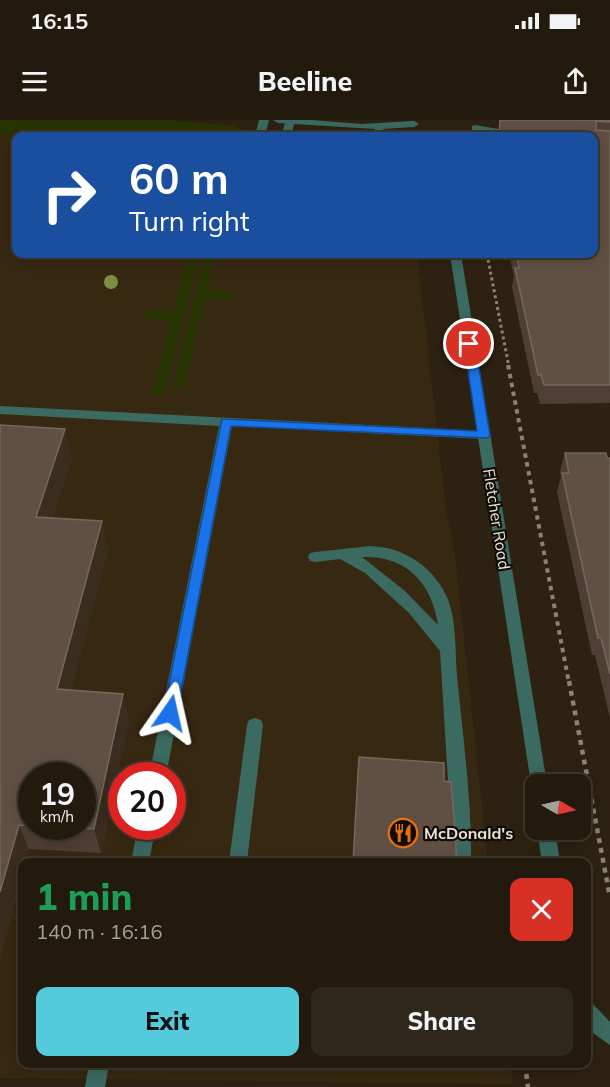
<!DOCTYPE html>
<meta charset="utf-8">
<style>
:root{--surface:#221a0d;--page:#2e271b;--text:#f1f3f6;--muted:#a2a19d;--line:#3f382e;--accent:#54cadd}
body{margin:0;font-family:Mulish,sans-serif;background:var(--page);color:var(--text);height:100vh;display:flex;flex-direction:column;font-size:22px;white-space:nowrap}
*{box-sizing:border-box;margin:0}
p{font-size:20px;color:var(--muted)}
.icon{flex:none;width:33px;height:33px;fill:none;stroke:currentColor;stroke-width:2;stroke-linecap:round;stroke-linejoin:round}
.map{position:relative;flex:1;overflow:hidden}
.drawer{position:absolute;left:18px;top:738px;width:573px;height:210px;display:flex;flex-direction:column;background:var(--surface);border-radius:12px;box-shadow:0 3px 15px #0003,0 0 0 2px var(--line)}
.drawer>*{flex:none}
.guide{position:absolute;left:12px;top:12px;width:586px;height:126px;border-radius:12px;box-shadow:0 3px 15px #0003,0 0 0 2px var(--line);background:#1a4fa0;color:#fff;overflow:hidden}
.needle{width:39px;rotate:99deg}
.controls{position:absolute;left:525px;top:654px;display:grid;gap:12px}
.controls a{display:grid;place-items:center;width:66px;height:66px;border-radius:12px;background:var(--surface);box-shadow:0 3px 15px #0003,0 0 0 2px var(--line);font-size:30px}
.speed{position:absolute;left:18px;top:642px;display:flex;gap:12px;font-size:30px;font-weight:700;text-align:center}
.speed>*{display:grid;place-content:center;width:78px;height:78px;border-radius:50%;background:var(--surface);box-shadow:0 3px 15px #0003,0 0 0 2px var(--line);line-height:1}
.speed small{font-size:15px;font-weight:400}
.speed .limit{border:9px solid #d22;background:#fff;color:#111}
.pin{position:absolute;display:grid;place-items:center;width:51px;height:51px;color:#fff;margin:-26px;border:3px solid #fff;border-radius:50%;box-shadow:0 2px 6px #0007}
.me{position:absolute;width:66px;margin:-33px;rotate:11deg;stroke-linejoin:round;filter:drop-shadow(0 0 4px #0008)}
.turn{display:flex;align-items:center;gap:21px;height:126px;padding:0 18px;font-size:27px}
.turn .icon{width:78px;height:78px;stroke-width:2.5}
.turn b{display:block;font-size:42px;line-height:51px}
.round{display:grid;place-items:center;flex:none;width:63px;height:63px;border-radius:12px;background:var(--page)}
.headline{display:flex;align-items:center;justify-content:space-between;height:102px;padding:0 18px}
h1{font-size:36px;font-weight:800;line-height:45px;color:#1e9e55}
.cta{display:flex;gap:12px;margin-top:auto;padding:12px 18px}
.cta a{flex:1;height:69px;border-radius:12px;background:var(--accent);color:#111;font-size:24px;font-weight:800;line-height:69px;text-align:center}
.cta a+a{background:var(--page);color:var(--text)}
.status{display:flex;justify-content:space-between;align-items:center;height:42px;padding:0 30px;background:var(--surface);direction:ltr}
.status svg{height:16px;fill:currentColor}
header{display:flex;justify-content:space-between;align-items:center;height:78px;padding:0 18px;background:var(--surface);font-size:27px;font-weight:800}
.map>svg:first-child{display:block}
</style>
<div class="status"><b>16:15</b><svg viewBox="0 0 49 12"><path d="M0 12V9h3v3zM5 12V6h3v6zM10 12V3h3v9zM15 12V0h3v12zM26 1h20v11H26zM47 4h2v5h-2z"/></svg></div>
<header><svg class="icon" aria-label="menu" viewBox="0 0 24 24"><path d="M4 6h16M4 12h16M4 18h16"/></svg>Beeline<svg class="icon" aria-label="share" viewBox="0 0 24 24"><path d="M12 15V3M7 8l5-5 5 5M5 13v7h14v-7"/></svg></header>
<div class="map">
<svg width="610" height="967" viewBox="0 0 610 967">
<rect width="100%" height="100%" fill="#2d2211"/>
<path fill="#372811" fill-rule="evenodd" d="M0,0l251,16h-235v118h401l29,255 9,47 33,306h-466v202h488l3,20 -513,-6zM32,656h50v50h-50zM122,656h50v50h-50z"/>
<path fill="#263400" d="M0,0h169l65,6 9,4 2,6h-236l-9,-1z
M188,134h11l-36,142h-12l20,-75 -27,-3 3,-8 26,1z
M205,134h10l-8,36 25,2 -1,7 -26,-1 -21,89 -11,-1z"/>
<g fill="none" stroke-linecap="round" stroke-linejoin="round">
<path stroke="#8b8274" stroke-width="3" stroke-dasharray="3 3" stroke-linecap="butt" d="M487,134l22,113"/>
<path stroke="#8b8274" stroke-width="4" stroke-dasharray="4.5 4.5" stroke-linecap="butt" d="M508,245l61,318"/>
<path stroke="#8b8274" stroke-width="4.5" stroke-dasharray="5 5" stroke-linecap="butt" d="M569,561l41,216
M525,944l3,23"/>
<path fill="#3b6a61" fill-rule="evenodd" d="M259,0h10l-4,16h-10z
M286,0l9,1 -4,15h-10z
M0,286l484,25 7,4 -7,4 -252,-13 -66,350h-17l70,-350 -219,-12z
M370,426c33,1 61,19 76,49 11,24 9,55 11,81 6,62 15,125 14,186h-18l-13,-211 -31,-38 -44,-40 -25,-14 -25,3 -5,-1 -2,-4 2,-4 5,-1zM362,437c44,-2 70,26 76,68l-33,-34z
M255,598l6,2 2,5 -16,137h-18l18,-137 2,-5z
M138,706h18l-7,36h-18z
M89,944h20l-4,23h-20z"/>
<path fill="#3b6a61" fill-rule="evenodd" d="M273,0h39l49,4 53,-3 5,3 -5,3 -32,2 29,7h-18l-17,-3 -1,-4 -97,-6z
M475,5l46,8 5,3h-19l-35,-6v-4z
M450,134h11l86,530h-11v6l-5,-6z
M537,710h18l5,32h-18z
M586,881l7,3 17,18v23l-24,-17z"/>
</g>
<circle fill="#7d8d46" cx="111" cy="162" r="7"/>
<path fill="#4f3e33" d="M500,0h110v283l-70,1 -3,-11h-3l-22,-106 2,-11 -5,-22h85v-118h-96z
M0,305l72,32 -20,61 56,31 -37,141 58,30 -28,133 -72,-4 -29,107z
M565,333l45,5v260l-15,-63h-3l-35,-163 4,-16 -1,-5z"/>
<path fill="#3a2c1e" d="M65,309l7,28 -29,88 -7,-28z
M102,401l6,28 -43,166 -8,-26z
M123,574l6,26 -28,133 -7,-24z
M19,705l10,24 -4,13h-3v10l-22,84v-64z"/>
<path fill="#605044" stroke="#75675c" stroke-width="1.5" d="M500,0h110v2l-14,-1v9l14,1v254h-66l-3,-10h-3l-23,-107h4l-3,-14h78v-118h-95z
M0,305l65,4 -29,88 66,4 -45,168 66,5 -29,135 -55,-3h43v-50h-50v50l-13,-1 -19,67z
M565,333h41l1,5h3v216l-9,-36h-3l-36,-165h7z
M359,637l85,6v18l7,1 5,61v19h-103z"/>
<path fill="#1a73e8" stroke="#114b97" stroke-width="1.5" d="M469,221l6,3 15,91 -2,3 -257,-12 -54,287 -2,5 -5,1 -5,-1 -2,-5 59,-294 255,12 -13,-87z"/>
<defs>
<g id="restaurant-ring" transform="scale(1.5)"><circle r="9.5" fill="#110c06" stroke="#e8710a" stroke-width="1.5"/><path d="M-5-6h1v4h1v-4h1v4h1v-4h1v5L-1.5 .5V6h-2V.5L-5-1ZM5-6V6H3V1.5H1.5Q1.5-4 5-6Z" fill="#e8710a"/></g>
</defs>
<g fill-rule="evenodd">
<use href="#restaurant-ring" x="403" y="713"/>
</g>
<g text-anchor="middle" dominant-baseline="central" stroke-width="4.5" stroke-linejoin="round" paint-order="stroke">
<g font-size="16" fill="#ebe3d9" stroke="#110c06">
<text transform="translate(497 399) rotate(81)">Fletcher Road</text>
</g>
<g font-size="16" font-weight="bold" fill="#ebe3d9" stroke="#110c06" text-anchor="start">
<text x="424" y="713">McDonald's</text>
</g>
</g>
</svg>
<div class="controls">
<a><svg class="needle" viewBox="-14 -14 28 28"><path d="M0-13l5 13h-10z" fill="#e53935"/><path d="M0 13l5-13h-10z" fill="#a2a19d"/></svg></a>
</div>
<div class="speed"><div>19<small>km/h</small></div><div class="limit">20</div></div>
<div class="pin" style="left:469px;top:224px;background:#d93025"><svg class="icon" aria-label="arrive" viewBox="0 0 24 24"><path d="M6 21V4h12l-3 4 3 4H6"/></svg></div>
<svg class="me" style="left:170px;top:593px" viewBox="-20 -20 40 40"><path d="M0-17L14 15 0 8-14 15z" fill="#1a73e8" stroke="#fff" stroke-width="4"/></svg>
<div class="guide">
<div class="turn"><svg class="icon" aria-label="right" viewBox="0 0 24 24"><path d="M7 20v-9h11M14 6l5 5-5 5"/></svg><div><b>60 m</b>Turn right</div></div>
</div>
<section class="drawer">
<div class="headline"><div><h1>1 min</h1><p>140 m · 16:16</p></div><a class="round" style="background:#d93025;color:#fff"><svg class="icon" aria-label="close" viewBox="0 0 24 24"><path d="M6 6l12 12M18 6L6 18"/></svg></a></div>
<div class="cta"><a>Exit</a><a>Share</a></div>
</section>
</div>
